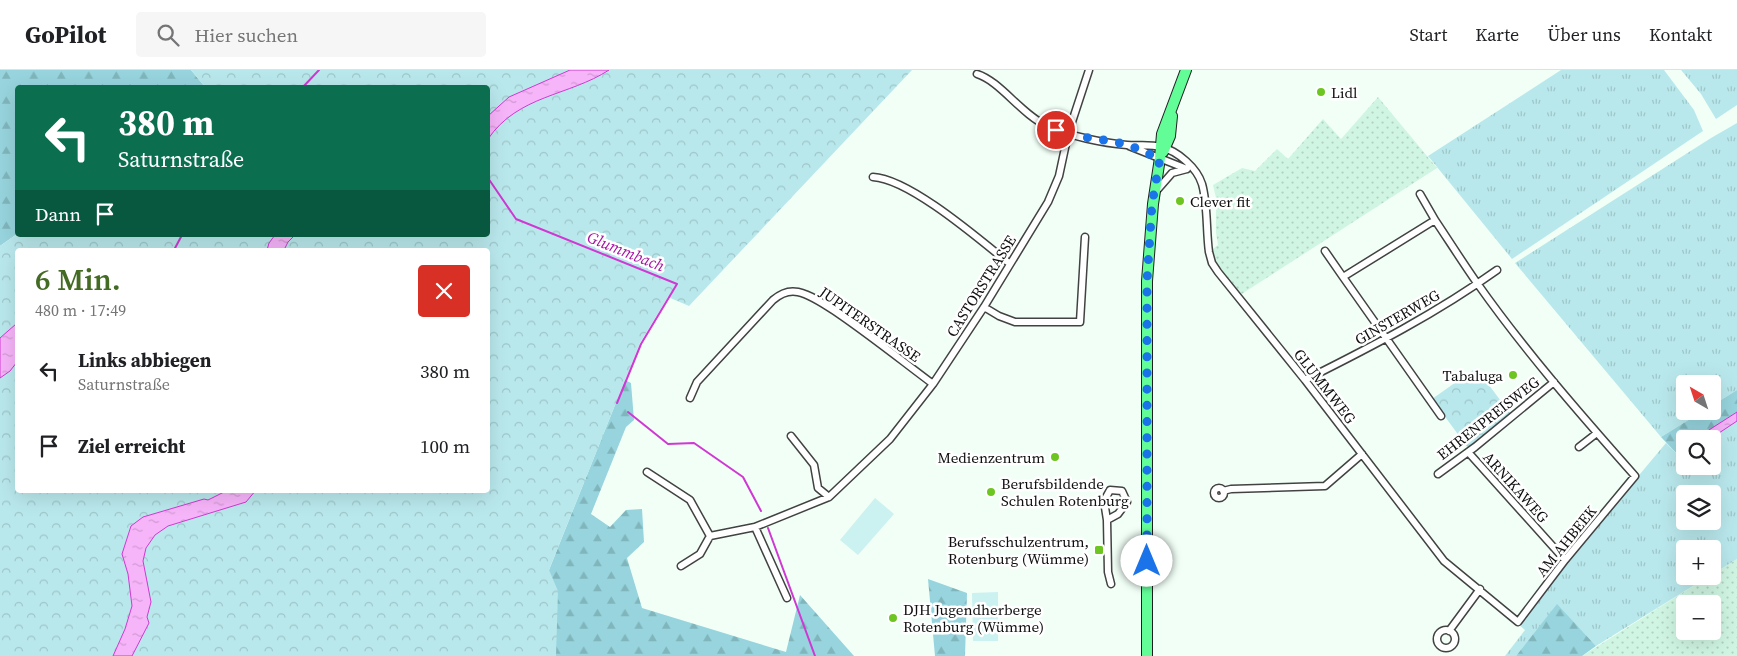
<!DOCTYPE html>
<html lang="de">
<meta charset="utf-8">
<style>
:root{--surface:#fff;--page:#f6f6f6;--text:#202124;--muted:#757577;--line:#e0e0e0;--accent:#436b23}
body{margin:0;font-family:"Source Serif 4",serif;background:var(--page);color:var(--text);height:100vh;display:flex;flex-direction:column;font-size:19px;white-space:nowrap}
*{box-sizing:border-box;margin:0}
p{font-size:16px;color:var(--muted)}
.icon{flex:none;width:28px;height:28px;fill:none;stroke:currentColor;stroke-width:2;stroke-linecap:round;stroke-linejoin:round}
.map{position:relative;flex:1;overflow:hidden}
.sheet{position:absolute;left:15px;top:178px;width:475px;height:245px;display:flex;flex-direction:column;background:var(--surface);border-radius:5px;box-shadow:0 5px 20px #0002}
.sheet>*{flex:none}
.hud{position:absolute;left:15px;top:15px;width:475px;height:152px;border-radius:5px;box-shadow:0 5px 20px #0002;background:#0b6e4f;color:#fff;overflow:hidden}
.needle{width:32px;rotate:321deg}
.buttons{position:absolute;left:1676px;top:305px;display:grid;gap:10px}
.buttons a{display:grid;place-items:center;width:45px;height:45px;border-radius:5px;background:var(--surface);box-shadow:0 5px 20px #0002;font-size:25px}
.pin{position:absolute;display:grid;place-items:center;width:42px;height:42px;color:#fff;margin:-21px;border:2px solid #fff;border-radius:50%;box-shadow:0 1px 5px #0007}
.me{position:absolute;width:55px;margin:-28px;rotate:0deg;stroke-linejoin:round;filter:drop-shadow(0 0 4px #0008)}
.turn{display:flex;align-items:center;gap:18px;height:105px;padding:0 20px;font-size:22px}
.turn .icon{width:65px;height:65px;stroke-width:2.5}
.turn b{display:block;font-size:35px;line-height:42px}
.then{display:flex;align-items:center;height:48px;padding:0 20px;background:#0003;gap:10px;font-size:19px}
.round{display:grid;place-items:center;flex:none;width:52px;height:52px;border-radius:5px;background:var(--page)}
.head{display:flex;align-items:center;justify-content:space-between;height:85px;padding:0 20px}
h1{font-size:30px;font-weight:600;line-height:38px;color:var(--accent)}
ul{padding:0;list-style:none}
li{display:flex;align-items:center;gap:15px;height:75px;padding:0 20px}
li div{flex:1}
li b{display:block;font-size:19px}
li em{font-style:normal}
header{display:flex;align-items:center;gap:30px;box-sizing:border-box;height:70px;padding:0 25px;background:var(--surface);border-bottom:1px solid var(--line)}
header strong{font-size:24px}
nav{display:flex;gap:28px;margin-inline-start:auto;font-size:18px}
.search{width:350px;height:45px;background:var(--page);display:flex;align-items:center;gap:12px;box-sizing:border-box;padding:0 18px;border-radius:5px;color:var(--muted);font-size:19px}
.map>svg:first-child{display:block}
</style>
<header>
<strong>GoPilot</strong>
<div class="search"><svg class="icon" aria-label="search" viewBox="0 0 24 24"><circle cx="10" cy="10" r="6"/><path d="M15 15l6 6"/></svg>Hier suchen</div>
<nav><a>Start</a><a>Karte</a><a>Über uns</a><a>Kontakt</a></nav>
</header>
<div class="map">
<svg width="1737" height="586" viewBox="0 0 1737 586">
<defs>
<pattern id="farmland-dots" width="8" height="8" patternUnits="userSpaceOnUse" patternTransform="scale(1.25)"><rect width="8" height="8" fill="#d0f6e3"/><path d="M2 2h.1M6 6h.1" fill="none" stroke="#b1d2c2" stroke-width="1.8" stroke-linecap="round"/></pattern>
<pattern id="grass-tufts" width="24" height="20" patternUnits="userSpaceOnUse" patternTransform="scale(1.25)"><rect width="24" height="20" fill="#b9e8ec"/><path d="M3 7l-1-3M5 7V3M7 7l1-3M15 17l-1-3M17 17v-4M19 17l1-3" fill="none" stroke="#9ec6c9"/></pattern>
<pattern id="forest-firs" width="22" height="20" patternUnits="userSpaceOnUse" patternTransform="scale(1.25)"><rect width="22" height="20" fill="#97d4dd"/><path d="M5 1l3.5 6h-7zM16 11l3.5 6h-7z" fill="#81b5bc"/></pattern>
<pattern id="park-crowns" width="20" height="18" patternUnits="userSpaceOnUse" patternTransform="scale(1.25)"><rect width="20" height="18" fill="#b9e8ec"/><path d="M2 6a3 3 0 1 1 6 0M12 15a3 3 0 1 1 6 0" fill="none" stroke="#9ec6c9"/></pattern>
<pattern id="water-ripples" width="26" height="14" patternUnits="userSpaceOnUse" patternTransform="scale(1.25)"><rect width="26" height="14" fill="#f6b4f9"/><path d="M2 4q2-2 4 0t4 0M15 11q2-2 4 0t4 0" fill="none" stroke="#d29ad4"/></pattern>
</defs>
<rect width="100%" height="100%" fill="#f1fff7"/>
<path fill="url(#farmland-dots)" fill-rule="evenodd" d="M1378,27l59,71 -200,129 -28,-45 9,-7 -2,-12v-35l-3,-13 29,-17 13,3 22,-22 11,10 35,-40 18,20z
M1737,489v97h-155l127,-80h3l1,-2zM1685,534h27v27h-27z"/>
<path fill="url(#grass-tufts)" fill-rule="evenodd" d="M1561,0h103l30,40 9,21 -191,128 -84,-103z
M1681,0h56v35l-21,14 -15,-25z
M1737,53v267l-24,15 -1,-21h-27v27h18l-42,26 -146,-174 196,-125z
M1737,351v138l-24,15 -1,-25h-27v27h24l-113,70 -39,-41 -41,51h-11l20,-26 -7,-6 49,-63 99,-118 13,13 6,-6v16h27v-27h-2zM1685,424h27v27h-27z"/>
<path fill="url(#forest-firs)" d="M0,0h191l14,17 -187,1 -1,146 -17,12z
M625,310l6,3 3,37 -8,7 -35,87 19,13 16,-17 16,-1 2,33 -17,16 15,50 144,44 14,-57 54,61h-311l6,-86z
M1737,320v22l-41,27h-11v11l-6,6 -18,-19 42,-26h9l1,-6z
M928,509l39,14 -2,63h-30z
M1557,534l39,42 -14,10h-66z"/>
<path fill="url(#park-crowns)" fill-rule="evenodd" d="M191,0h721l-223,236 -21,-9 -28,46 -91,227 9,21 -2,65h-556v-410l17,-12 1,1h470v-147l-283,-1zM18,180h470v240h-470z
M1476,298l34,45 -42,35 -36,-49z"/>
<path fill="#cbf2f0" d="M875,428l19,16 -36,41 -18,-15z
M998,522v49h-25l-1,-48z"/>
<path fill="url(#water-ripples)" stroke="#d038d3" d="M570,0h39c-40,26 -91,25 -121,69v-23l21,-19z
M275,165h20l-7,7 -4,8h-17l2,-7z
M16,254h2l-1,38 -7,9 -10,7v-40z
M1737,342v9l-27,18h-10l-2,-2z
M228,420h28l-10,12 -78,24 -13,9 -9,13 -3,13 8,41 -4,15 2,6 -17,33h-19l12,-27 7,-23 -4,-32 -6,-20 9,-28 12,-9 61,-18 4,1z"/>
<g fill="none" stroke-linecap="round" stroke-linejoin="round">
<path stroke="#d038d3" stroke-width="2" d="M302,18l17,-18
M488,108l28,41 161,65 -36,60 -24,59
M174,180l8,-15
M628,342l40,32 26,-1 49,34 18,34
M768,458l47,128"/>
<g stroke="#424242" stroke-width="9">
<path id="street" d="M977,4c23,7 44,40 70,52 22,10 56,17 80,19 12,1 23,-1 34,2 17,4 36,21 41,37 6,21 4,47 7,68l3,11 6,9 87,108 139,181 74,61 47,-62 70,-84c-55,-62 -110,-125 -158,-193 -14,-20 -28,-42 -42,-63l-92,57 98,139
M1129,76l58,23
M873,107c37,2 107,63 137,87
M1158,119l14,-16 15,-4
M1420,124l15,26
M1325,181l18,26
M984,237l15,9 16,6h65l5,-85
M1305,310c66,-33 132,-67 192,-110
M690,328l7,-16 76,-82c7,-6 16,-10 25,-8 14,3 29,14 41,22 32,22 62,46 94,70
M791,366l23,29 4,23 11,9
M1579,377l18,-14
M1468,382l97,108
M647,402l43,28 20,36 45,-9 74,-30 61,-58 43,-55 51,-77 64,-105 11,-26 9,-42 21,-64
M1438,404l37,-27 79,-65
M1214 423a5 5 0 1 1 10 0a5 5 0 1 1-10 0Z
M1223,421l8,-2 94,-3 37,-32
M1107,450l11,-6 9,-12 -5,-11 -12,-1 -6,11 3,19 1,52 3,12
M755,457l32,71
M681,496l19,-12 10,-18
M1437 569a9 9 0 1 1 18 0a9 9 0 1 1-18 0Z
M1449,561l31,-42"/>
</g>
<g stroke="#202020" stroke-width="12">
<path id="primary" d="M1163,82l7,-16 2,-20
M1147,586v-375l6,-77 7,-46 2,-24 24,-64"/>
</g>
<use href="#street" stroke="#fff" stroke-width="6"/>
<use href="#primary" stroke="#63fd98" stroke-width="10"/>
</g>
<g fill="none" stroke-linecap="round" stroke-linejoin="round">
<path stroke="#1a73e8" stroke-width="9" stroke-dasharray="0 16.2" d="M1056,60c23,9 48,8 71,15 11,3 22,10 33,13l-8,46 -5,77v280"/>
</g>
<g fill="#6dc521" stroke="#fff" stroke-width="2">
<circle cx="1321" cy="22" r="5"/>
<circle cx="1180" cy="131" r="5"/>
<circle cx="1513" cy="305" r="5"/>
<circle cx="1055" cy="387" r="5"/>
<circle cx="991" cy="422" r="5"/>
<rect x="1094" y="475" width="10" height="10" rx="2.5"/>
<circle cx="893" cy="548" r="5"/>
</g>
<g text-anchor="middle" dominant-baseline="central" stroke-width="5" stroke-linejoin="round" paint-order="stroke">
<g font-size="15" fill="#0f0f0f" stroke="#fff" text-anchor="start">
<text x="1331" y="22">Lidl</text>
<text x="1190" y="131">Clever fit</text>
<text x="1503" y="305" text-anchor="end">Tabaluga</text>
<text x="1045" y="387" text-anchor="end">Medienzentrum</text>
<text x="1001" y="413">Berufsbildende<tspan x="1001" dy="17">Schulen Rotenburg</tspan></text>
<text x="1089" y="471" text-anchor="end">Berufsschulzentrum,<tspan x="1089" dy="17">Rotenburg (Wümme)</tspan></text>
<text x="903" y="539">DJH Jugendherberge<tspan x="903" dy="17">Rotenburg (Wümme)</tspan></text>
</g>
<g font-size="15" fill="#0f0f0f" stroke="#fff">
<text transform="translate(981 216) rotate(-58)">CASTORSTRASSE</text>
<text transform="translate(1397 247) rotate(-30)">GINSTERWEG</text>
<text transform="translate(870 254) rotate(35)">JUPITERSTRASSE</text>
<text transform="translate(1325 316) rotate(52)">GLUMMWEG</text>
<text transform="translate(1488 348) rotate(-38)">EHRENPREISWEG</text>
<text transform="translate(1516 417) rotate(48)">ARNIKAWEG</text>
<text transform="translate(1566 471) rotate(-51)">AM AHBEEK</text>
</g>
<g font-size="16" font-style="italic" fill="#a712a4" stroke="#fff">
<text transform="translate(626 181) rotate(22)">Glummbach</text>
</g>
</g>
</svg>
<div class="buttons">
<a><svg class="needle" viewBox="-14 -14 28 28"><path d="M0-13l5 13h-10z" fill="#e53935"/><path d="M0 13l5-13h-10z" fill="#757577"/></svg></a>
<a><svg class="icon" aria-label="search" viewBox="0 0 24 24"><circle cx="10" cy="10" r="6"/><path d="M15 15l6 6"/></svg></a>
<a><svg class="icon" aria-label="layers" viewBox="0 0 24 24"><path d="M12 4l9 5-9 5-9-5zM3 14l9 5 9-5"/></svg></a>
<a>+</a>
<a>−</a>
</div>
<div class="pin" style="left:1056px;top:60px;background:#d93025"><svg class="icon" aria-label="arrive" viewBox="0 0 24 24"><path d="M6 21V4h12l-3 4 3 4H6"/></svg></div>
<svg class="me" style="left:1147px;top:491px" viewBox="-20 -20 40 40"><circle r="19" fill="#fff"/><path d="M0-13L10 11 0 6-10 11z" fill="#1a73e8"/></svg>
<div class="hud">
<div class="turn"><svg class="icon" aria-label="left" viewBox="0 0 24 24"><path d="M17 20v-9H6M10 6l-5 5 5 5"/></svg><div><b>380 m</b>Saturnstraße</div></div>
<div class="then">Dann<svg class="icon" aria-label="arrive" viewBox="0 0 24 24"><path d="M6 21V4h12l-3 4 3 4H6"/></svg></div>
</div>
<section class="sheet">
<div class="head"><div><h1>6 Min.</h1><p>480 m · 17:49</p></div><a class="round" style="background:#d93025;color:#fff"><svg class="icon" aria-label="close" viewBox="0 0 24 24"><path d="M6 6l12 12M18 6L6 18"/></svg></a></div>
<ul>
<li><svg class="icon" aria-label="left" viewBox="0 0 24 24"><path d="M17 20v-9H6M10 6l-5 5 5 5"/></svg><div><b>Links abbiegen</b><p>Saturnstraße</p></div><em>380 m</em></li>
<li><svg class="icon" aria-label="arrive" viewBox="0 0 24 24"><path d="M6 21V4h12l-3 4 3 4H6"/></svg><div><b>Ziel erreicht</b></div><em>100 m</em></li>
</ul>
</section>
</div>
